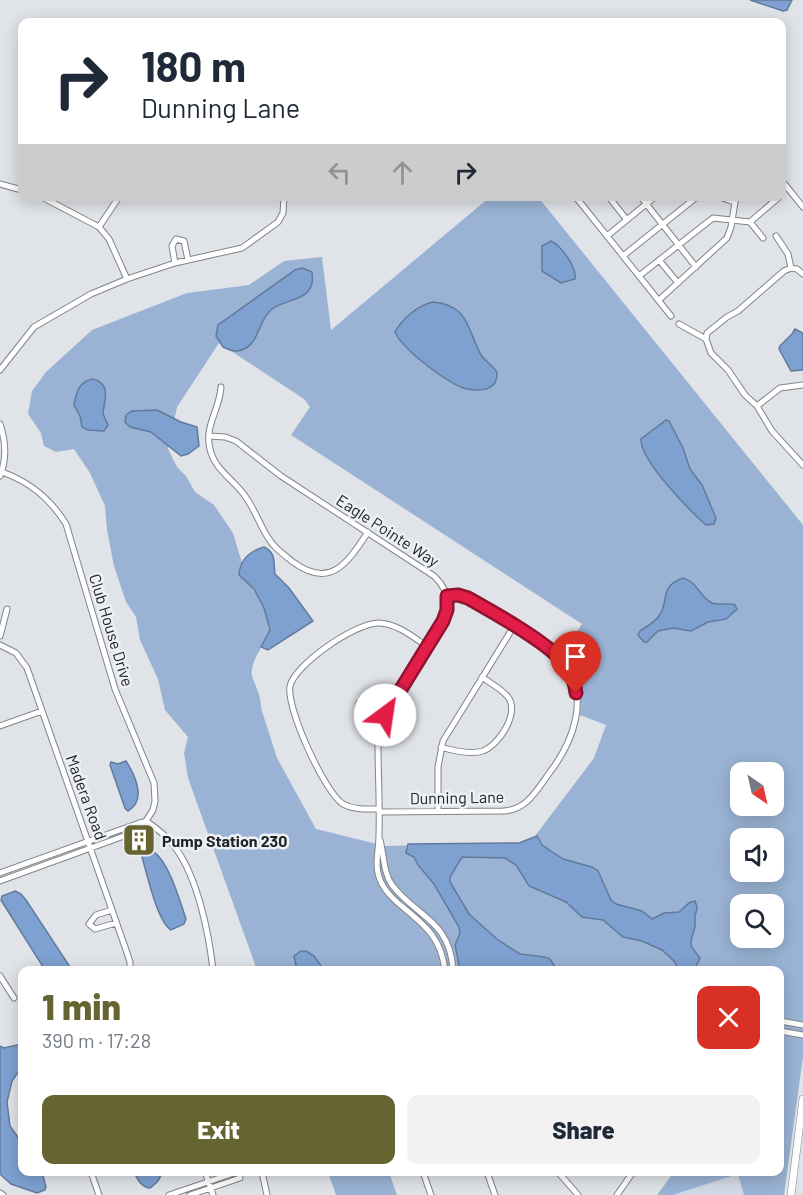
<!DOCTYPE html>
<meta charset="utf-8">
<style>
:root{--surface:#fff;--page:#f2f2f3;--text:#1f2937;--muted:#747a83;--accent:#666430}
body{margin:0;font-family:Barlow,sans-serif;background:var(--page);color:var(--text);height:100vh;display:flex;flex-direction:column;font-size:22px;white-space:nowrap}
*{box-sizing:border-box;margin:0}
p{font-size:20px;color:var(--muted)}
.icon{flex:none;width:33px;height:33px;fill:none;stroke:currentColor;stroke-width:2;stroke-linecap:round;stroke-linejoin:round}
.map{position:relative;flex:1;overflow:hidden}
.sheet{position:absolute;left:18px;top:966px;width:766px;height:210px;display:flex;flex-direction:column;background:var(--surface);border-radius:12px;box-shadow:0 3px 15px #0003}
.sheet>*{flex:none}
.guide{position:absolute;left:18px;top:18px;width:768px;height:183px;border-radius:12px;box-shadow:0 3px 15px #0003;background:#fff;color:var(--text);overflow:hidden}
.needle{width:39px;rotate:146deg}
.tools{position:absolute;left:730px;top:762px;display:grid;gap:12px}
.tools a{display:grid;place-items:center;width:54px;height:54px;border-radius:12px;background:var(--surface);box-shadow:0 3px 15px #0003;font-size:30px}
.pin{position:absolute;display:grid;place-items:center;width:51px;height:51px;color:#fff;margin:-62px -26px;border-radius:50% 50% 50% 0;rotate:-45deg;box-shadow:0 0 6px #0007}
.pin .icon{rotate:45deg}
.me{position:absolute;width:66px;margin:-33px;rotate:31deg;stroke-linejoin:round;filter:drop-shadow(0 0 4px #0008)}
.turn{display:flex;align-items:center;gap:21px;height:126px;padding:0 24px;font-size:27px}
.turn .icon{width:78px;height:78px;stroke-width:2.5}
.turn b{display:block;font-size:42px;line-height:51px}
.lanes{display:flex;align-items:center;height:57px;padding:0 24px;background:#0003;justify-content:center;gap:30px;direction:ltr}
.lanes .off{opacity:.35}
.round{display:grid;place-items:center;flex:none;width:63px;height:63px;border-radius:12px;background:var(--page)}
.headline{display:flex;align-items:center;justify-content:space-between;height:102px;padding:0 24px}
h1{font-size:36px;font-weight:800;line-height:45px;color:var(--accent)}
.primary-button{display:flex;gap:12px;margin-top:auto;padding:12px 24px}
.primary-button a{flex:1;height:69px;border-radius:12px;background:var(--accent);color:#fff;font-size:24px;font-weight:800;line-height:69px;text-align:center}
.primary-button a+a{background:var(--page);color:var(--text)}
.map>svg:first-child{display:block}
</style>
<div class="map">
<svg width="803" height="1195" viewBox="0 0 803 1195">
<rect width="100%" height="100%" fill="#e0e3e8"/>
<path fill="#d1d9e4" d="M739,1174l5,21h-71z"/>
<path fill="#9ab3d4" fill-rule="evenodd" d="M490,197h48l265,328v532l-19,138h-40l-6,-21 -65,21h-16l17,-23h106v-202h-523l-69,-192 -4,-25 4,-16 -23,-27 -7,-31 -18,-39 -4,-23 -10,-15 -12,-36 -7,-36 -2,-24 -15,-33 -16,-24 -18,3 -12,-6 -3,-13 -13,-19 4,-23 14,-19 46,-42 95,-37 62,-8 35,-24 38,-4 9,73zM219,343l85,56 6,8 -19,28 291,189 -21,32c14,18 21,37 19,59l26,10 -12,33 -62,82 -13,3 -134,3 -69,-17 -39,-71 -16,-50c0,-11 -4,-19 -8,-29 -6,-13 10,-34 17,-45l-6,-26 -24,-42 2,-3 -9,-30 -19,-28 -19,-13 -9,-16 -9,-9 -9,-18 9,-42zM741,772h33v34h-33zM741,838h33v34h-33zM741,904h33v34h-33z
M328,1172h61l8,23h-61z"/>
<path fill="#7ea1d1" stroke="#627b9d" stroke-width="1.5" d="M750,0h42l-5,10 -4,1z
M551,241c10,5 26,26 24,38l-14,4 -19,-12v-25z
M302,268l10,4c5,30 -26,26 -40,37 -13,10 -13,32 -26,39 -8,5 -15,3 -23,-1l-7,-11 2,-11 77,-55z
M433,302c36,3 34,27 48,53 5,7 11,10 16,17 0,9 -2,14 -11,17 -8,2 -16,1 -23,-1 -18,-7 -61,-39 -68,-56 8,-14 22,-26 38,-30z
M795,329l8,4v37l-12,1 -12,-22 1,-3 12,-12z
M93,379c19,5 11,21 10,35l5,11 -4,6 -16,-1 -6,-3 -2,-11 -6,-11c2,-12 5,-24 19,-26z
M157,410l24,12 16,5 2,19 -11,8 -7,2 -30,-24 -21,-5 -5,-5 1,-7 6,-4z
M666,420l3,1 14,27 7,21 12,16 14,33 -2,6 -8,1c-17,-15 -66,-65 -65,-86z
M264,547c13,6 9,16 11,27l14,14 24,33 -45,29 -7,-3 9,-17 -6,-22 -10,-19 -15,-14c1,-15 11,-24 25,-28z
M683,578c15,4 16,19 29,25 7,3 16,-1 23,2l2,4 -11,10 -18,3 -17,9 -18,-3 -15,3 -11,11h-3l-6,-7 2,-4c6,-4 15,-9 19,-15 11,-15 -1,-29 24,-38z
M126,761c9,14 21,39 2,50l-3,-3 -15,-43 1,-3 7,2z
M537,836l5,9 21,14 29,8 6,4 13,29 5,4 26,7 10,8 12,-6 15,-1 10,-9 6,-2c3,7 2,8 0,15 0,3 0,7 0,10 -4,19 -9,15 5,32l-4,8 1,4h-18l-5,-9 -12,-11 -20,-9 -19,-4 -20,-17 -21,-3 -16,-15 -37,-16 -13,-21 -11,-7 -43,-1 -12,20v5l19,32 29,26 22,14 25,3 5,2 7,11h-97l-5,-25 5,-12 -1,-6 -25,-43 -16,-19 -4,-8 -8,-4 2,-9 111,-1z
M147,849c20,3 33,53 39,70l-2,5 -13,6c-14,-9 -24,-56 -29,-73v-3z
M15,891l6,3 5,6 46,70h-27l-44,-70 1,-4z
M301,951h5l8,5 10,14h-27l-3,-14z
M22,1044v26l-3,1 -7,10 -5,21 3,24 12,17v29h20l4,15 -1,3 -8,3 -26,-9 -11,-10v-128l4,2z
M134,1172h27c0,8 -5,11 -11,16 -9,-1 -13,-9 -16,-16z"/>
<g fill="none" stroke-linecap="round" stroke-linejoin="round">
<g stroke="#818488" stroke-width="7">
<path id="minor" d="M782,181l21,26
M0,184l22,6
M40,196l59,31 10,12 18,40
M575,196l96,120
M608,196l19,24
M640,196l56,71
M717,196l17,6
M750,222l13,16
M99,227l20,-30
M607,236l49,-40
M776,236l12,18 3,14 6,1 6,5
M623,256l75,-60
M659,260l19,23
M175,263l-3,-17 4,-7 8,2 4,19
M639,276l74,-58 37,4 28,-24
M659,300l68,-62 4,-11 5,-31
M679,324l27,15 5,14 17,17 17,25 12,11 15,25 31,34
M706,339l1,-6 20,-16 11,-6 46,-40 7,-3
M0,370l34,-43 57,-33 36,-15 48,-16 67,-15 36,-26 5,-9 1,-17
M221,387c-1,22 -17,39 -11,62 4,20 24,31 35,47 9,12 14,27 22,40 6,11 16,18 26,26 38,28 55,0 75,-30
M757,406l23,-18 23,-3
M0,424c6,18 7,35 0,52
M209,436l16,1 11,4 45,35 153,100c14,13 17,28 9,45l-58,94 -7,29c0,30 2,61 1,91 0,18 -6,32 3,49 5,10 13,17 22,24 23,19 37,31 41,62
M0,636l7,-27
M0,645l16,8 11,15 98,279 5,15v8
M0,726l42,-15
M379,736c-13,-3 -23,-19 -20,-33l15,-12 7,-3 15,8
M441,747c13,4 29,8 42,4 16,-6 37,-38 25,-54 -6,-8 -18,-14 -26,-20
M379,809c-12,0 -25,1 -36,-5 -18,-11 -57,-96 -53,-118 5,-22 67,-64 89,-63 19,1 34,14 49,24
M438,811v-44l5,-26 71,-115
M379,812l124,-1c24,-1 34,-21 47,-39 23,-30 41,-76 13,-110 -19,-21 -69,-49 -95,-64l-10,-3 -11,1
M146,821c12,8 23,17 31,29 21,30 32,84 36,120
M380,840c4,15 3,32 12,45 24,32 58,35 61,85
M0,873l142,-51
M0,881l124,-45 22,-15 7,-11 2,-9 -1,-18 -39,-94 -49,-165c-16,-26 -36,-42 -64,-52
M112,910l-16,5 -7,9 6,5 21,-6
M0,976l14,22
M780,1021l23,4
M780,1031l23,4
M91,1172l8,23
M205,1172l8,23
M262,1172l5,23
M423,1172l8,23
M487,1172l8,23
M558,1172l20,23
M0,1193l3,2
M169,1195l68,-23
M190,1195l50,-17 -2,-6
M617,1195l16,-23"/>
</g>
<g stroke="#818488" stroke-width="8">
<path id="tertiary" d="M791,1195l12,-96"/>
</g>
<use href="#minor" stroke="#fff" stroke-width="5"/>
<use href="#tertiary" stroke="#fff" stroke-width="7"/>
</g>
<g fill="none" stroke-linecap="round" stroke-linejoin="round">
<g stroke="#92132f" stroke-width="15">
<path id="route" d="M385,715l58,-94 4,-11v-14l11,-1 10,3c25,14 79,44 96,65 6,8 11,20 12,30"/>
</g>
<use href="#route" stroke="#e11d48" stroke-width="10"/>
</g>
<defs>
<g id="building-square" transform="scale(1.725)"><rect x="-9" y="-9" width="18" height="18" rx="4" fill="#666430" stroke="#edf1f5"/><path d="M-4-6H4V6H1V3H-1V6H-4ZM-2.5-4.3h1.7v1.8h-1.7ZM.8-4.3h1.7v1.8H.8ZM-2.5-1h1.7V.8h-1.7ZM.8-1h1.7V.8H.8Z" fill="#fff"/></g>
</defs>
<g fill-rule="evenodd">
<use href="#building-square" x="139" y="840"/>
</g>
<g text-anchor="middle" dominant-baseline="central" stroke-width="5" stroke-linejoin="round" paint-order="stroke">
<g font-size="16" fill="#212224" stroke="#edf1f5">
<text transform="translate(388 530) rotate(33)">Eagle Pointe Way</text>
<text transform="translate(112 630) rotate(73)">Club House Drive</text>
<text transform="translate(87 797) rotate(70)">Madera Road</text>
<text transform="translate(457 797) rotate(-1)">Dunning Lane</text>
</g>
<g font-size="16" font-weight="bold" fill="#212224" stroke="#edf1f5" text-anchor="start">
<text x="162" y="840">Pump Station 230</text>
</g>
</g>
</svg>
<div class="tools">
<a><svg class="needle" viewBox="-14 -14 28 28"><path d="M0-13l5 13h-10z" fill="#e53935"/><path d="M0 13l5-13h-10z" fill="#747a83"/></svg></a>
<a><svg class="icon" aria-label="sound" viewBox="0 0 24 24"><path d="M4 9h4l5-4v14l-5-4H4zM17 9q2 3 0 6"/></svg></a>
<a><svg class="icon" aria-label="search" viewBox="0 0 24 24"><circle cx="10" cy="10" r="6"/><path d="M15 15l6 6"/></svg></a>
</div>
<div class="pin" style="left:576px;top:693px;background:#d93025"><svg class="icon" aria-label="arrive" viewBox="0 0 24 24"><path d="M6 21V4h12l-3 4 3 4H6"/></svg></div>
<svg class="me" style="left:385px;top:715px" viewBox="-20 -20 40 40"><circle r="19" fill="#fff"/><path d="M0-13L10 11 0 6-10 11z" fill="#e11d48"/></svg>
<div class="guide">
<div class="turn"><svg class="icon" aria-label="right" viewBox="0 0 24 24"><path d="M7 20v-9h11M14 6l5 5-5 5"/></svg><div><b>180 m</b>Dunning Lane</div></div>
<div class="lanes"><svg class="icon off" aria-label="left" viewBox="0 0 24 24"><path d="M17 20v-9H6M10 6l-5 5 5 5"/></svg><svg class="icon off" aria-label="ahead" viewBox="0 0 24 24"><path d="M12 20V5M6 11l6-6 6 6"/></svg><svg class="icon" aria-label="right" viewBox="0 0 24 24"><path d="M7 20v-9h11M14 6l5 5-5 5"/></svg></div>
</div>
<section class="sheet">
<div class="headline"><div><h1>1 min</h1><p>390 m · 17:28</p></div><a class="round" style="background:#d93025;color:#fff"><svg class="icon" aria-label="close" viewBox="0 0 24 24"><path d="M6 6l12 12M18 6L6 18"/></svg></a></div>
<div class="primary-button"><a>Exit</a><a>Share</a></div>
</section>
</div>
